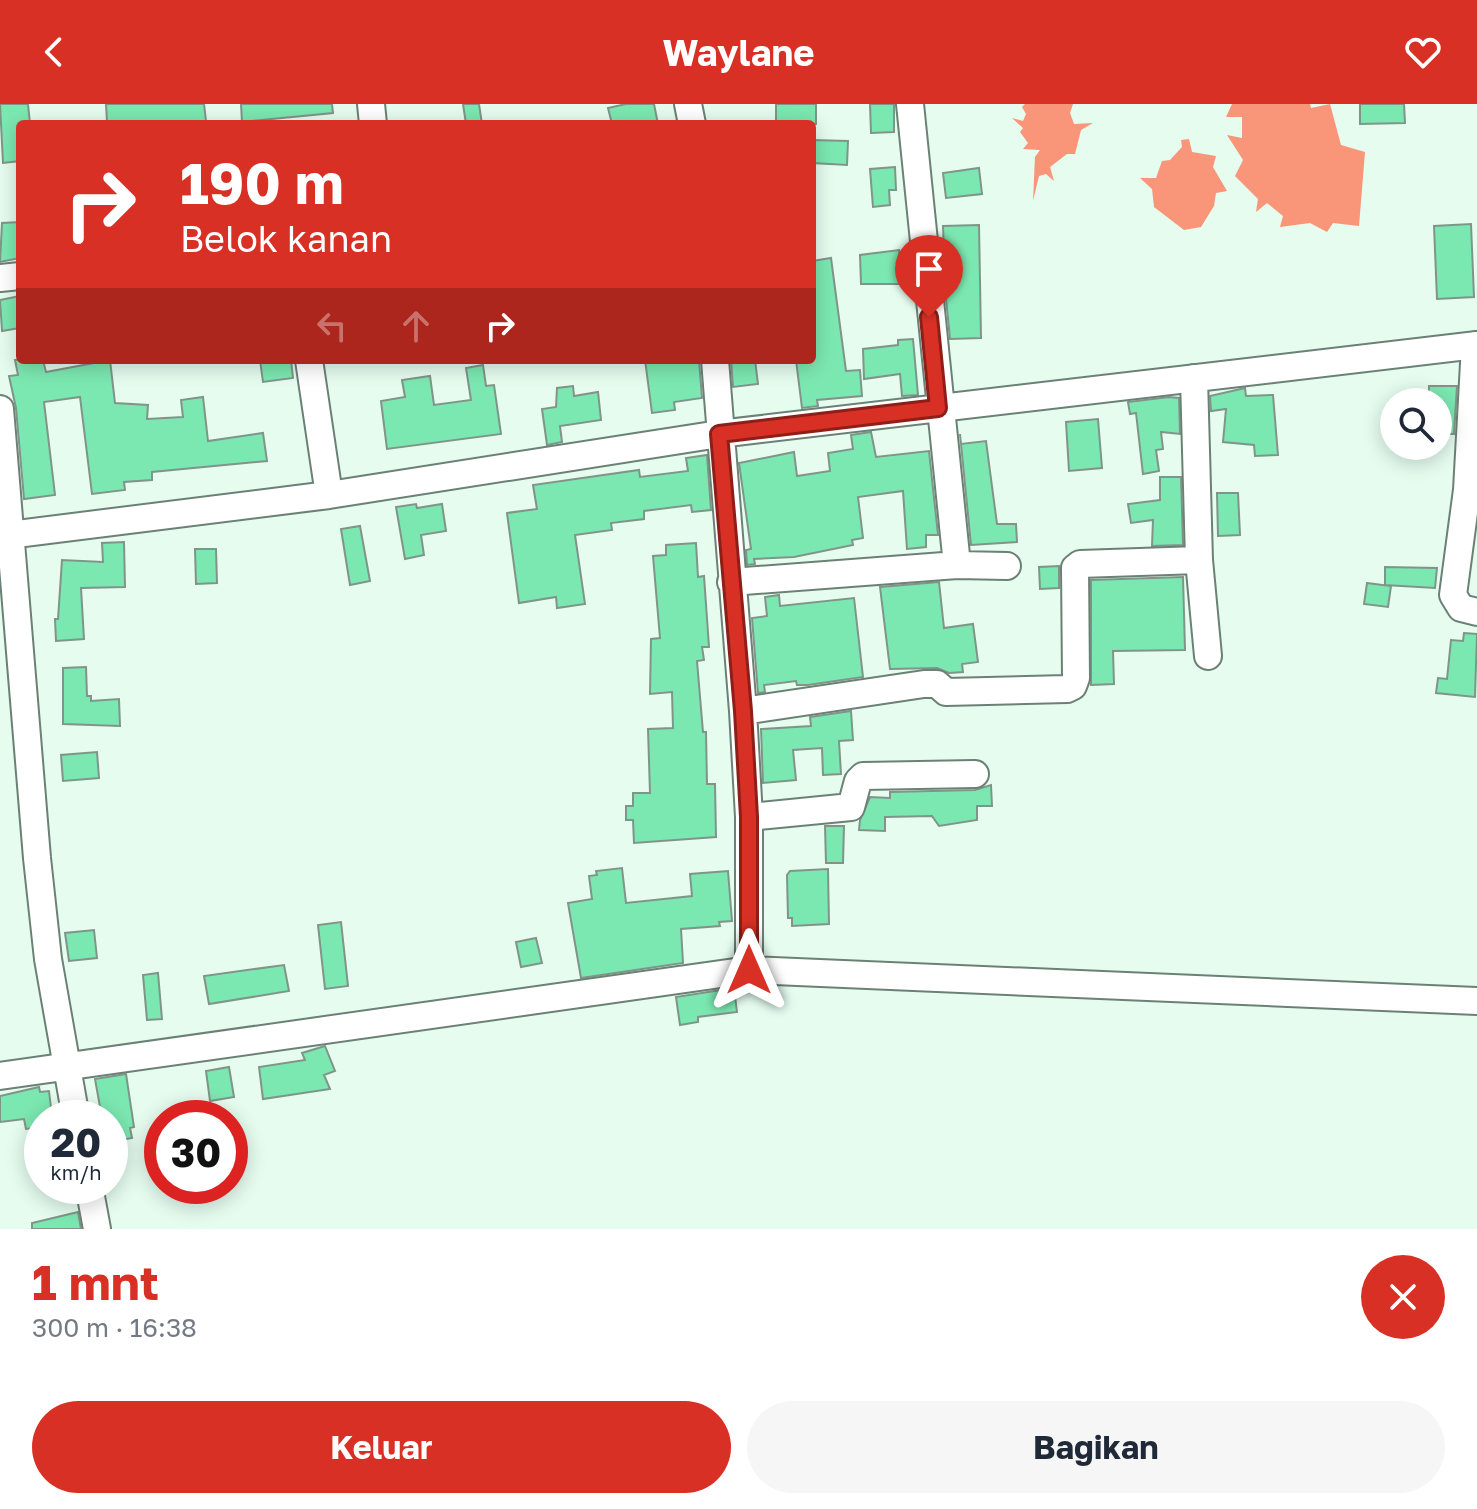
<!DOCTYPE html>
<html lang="id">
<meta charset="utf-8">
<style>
:root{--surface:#fff;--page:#f6f6f7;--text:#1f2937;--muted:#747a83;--accent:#d93025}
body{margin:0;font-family:"Golos Text",sans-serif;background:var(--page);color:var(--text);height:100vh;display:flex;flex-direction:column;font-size:30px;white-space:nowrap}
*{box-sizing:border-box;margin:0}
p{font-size:26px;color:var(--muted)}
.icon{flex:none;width:44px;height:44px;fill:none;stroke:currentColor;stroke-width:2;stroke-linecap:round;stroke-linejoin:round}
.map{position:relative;height:1125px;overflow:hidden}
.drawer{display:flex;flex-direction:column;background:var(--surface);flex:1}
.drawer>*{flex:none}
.guide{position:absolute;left:16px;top:16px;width:800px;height:244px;border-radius:8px;box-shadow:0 4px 20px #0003;background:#d93025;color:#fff;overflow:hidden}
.fabs{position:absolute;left:1380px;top:284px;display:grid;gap:16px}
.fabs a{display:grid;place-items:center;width:72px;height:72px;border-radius:50%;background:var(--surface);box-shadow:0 4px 20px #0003;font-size:40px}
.speed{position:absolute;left:24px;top:996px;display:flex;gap:16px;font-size:40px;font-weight:700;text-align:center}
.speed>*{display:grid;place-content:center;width:104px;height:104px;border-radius:50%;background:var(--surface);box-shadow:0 4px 20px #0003;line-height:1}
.speed small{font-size:20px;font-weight:400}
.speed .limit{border:12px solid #d22;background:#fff;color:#111}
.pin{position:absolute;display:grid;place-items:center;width:68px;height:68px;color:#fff;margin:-82px -34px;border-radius:50% 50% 50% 0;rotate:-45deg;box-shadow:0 0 8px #0007}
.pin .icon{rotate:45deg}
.me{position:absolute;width:88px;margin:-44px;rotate:0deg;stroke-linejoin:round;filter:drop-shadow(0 0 6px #0008)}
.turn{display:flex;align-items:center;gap:28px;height:168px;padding:0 32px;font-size:36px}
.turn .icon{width:104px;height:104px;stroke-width:2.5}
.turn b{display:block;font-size:56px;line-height:68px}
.lanes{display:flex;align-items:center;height:76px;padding:0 32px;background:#0003;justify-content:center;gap:40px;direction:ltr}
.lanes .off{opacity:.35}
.round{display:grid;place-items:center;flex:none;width:84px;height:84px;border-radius:42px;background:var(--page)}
.headline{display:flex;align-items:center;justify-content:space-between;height:136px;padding:0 32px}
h1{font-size:48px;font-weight:700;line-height:60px;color:var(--accent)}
.primary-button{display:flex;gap:16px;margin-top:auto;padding:16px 32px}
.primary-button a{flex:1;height:92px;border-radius:48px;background:var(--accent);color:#fff;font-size:32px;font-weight:700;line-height:92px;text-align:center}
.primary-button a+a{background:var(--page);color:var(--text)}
header{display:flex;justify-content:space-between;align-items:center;height:104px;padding:0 32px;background:var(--accent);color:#fff;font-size:36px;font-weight:700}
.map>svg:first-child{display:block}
</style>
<header><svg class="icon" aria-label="back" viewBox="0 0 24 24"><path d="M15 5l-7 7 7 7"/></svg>Waylane<svg class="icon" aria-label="heart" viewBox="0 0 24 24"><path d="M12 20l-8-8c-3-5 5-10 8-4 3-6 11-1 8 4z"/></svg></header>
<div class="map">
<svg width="1477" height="1125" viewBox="0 0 1477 1125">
<rect width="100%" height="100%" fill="#e5fcef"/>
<path fill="#f99578" d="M1025,0h48l-3,9 4,11 19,-1 -12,7 -6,24h-8l-17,13 4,14 -8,-7 -7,2 -6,25 2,-44 5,-7 -17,-1 5,-6 -8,-11 3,-4 -11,-10 11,3 3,-7 -4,-7z
M1232,0h78l1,4 19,-4 11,41 24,7 -6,74 -26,-3 -6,9 -17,-9 -30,4 3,-11 -16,-13 -11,9 2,-13 -23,-23 8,-16 -16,-25 15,3v-21h-16z
M1189,35l3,13 24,4 -3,11 14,24 -11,2 -2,13 -13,21 -17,3 -30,-23 -2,-18 -12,-11h16l6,-17 8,-1 12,-13 -1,-7z"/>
<path fill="#7ce8b1" stroke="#809589" stroke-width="2" d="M0,0h28l2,20h-10v37l-17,2z
M106,0h98l2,17 -99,1z
M241,0h91l1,9 -91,9z
M463,0h16l3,20h-16z
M626,0h28l4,20h-46l-4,-16z
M776,0h40v20h-40z
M870,0h24v28l-23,1z
M1360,0h44l1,19 -45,1z
M812,36l36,1 -1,24 -35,-2z
M895,63l1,23h-7l1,15 -17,2 -3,-38z
M979,64l3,26 -36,4 -3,-25z
M20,118v36l-20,4 2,-39z
M1471,120l3,73 -37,2 -3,-73z
M979,121l2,113 -31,1 -5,-51 7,-1 -2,-34h-6l-1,-27z
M899,146l3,34h-41l-1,-29z
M831,154l15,113 14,-1 2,26 -45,4 1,6 -16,2 -6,-48h16v-99z
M20,192v32l-18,3 -2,-31z
M913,235l5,56 -16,1 -2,-22 -36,5 -1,-30 35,-4v-5z
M15,256h28l3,12 64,-12 5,43 33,2 -1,14 36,-2 -2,-17 22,-3 5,44 55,-8 4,28 -115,11v8l-28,2 1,8 -33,4 -12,-97 -36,5 11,93 -31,4 -8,-91 -7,-32 9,-1z
M260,256h31l2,18 -30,4z
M645,256h54l3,38 -28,4 1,8 -23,3z
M731,256h24l3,24 -25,3z
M483,261l3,21 8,-1 7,49 -114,15 -6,-48 24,-4 -3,-17 28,-4 4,29 37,-5 -5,-32z
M573,282l1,10 24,-4 3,28 -41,6 2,16 -15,3 -5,-36 14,-2 1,-19z
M1429,282h28l-3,48h-16v-32h-9z
M1245,284l1,8 27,-1 5,60 -23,1 -1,-11 -31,-3 3,-33 -15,2 -1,-15z
M1169,293l10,1 1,36 -19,-2 2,17 -7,1 3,21 -16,3 -7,-61 -6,1 -2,-12z
M1098,315l4,49 -33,3 -3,-49z
M871,328l5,25 53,-6 9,84h-12v12l-19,2 -4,-58 -45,6 5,41 -11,2 1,5 -59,12 -40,2 1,5 -8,1 -1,-15 5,-1 -12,-86 55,-11 3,24 33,-5 -2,-18 25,-4 -2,-14z
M960,330l1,10 25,-3 11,83h19l1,18 -46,3z
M707,351l4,55 -19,2 -1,-7 -47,6v8l-33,4 1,7 -37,5 10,69 -28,4 -1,-11 -37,6 -12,-90 30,-4 -4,-24 106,-15 1,7 48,-6 -2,-13z
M1160,373h21l2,68 -31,1 1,-26 -22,3 -3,-19 32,-4z
M1217,389h21l2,42 -22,1z
M416,400l1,4 25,-4 4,27 -25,4 3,20 -19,4 -9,-52z
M360,422l10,55 -20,4 -9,-56z
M124,438l1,45 -44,1 3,51 -28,2 -1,-22h3l4,-59 41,2 -1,-19z
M696,439l2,34 6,-1 5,71h-7l2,13 -7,1 6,71h3l1,52h8l1,53 -82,6 -1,-23h-7v-14h7v-13h17l-2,-64 25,-1 -1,-36 -22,2 1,-55 9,-1 -7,-82 13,-1v-10z
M195,445h21l1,34 -21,1z
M1059,462v22l-19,1 -1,-22z
M1385,463l52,1 -2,20 -50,-3z
M1183,473l2,73 -72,1 1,33 -23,1v-105z
M939,478l5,46 29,-4 5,38 -16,2 1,8 -14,1 -12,-5 -47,1 -10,-82z
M1367,479l24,3 -3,21 -24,-3z
M779,491l1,11 74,-8 9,79 -55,8h-11l-1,-4 -32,4 1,7 -7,1 -6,-75 15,-2 -2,-19z
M1464,529l13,1 -2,63 -39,-4 2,-15 9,1 4,-39 12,1z
M86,563l1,29h4v5l28,-2 1,27 -57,-2v-56z
M851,607l2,29 -14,1 2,33 -18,1 -1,-27 -29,2 3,30 -33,3 -2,-54 50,-3 -1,-9z
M97,648l2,26 -36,3 -2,-26z
M991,681l1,21h-15v14l-38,6 -7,-10 -47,1v14l-26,-1 1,-10 10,-23 20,1v-6l85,-2z
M825,722h19l-1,37h-17z
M622,764l4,35 66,-7 -2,-22 38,-3 4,50 -13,1 1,4 -39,3 2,34 -102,15 -13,-75 24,-4 -3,-23 8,-1 -1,-4z
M828,765l1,55 -37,2v-8h-4l-1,-43 3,-4z
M341,818l7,64 -23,3 -7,-64z
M94,826l3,28 -28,3 -4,-28z
M536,834l6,25 -21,4 -5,-25z
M284,861l5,26 -80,13 -5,-28z
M158,869l4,46 -15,1 -4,-45z
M734,884l3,24 -39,5v5l-18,3 -4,-28z
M325,942l10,25 -11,4 6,14 -67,10 -4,-32 46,-7 -3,-7z
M229,963l5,30 -24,4 -4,-30z
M126,970l8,53 -4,1 2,10 -22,4v-24h-8l-7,-39z
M39,983l1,5 9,-1 3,25 -10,1v10l-16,2 -2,-10 -24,3v-26z
M78,1108l3,17h-49v-6z"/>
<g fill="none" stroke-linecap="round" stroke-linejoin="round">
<g stroke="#6c8175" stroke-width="30">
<path id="minor" d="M371,0l2,20
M688,0l4,20
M0,174l20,-2
M1475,241l-8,145 -14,105 8,13 16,4
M309,256l20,135
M715,256l28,351 6,106v153
M1194,274l5,182 9,96
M0,305l37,449 11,101 28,159
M0,432l329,-41 390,-61 758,-89
M957,461l50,1
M731,478l226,-17 -47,-461
M743,607l181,-27h13l9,8 121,-3 6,-3 3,-8 -1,-110 5,-4 119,-4
M749,713l102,-10 7,-26 5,-5 112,-2
M0,972l749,-106 728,31
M89,1082l8,43"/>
</g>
<use href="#minor" stroke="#fff" stroke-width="26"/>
</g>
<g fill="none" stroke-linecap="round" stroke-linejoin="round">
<g stroke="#8d1f18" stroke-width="20">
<path id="route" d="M749,866v-153l-6,-106 -24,-277 219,-26 -9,-91"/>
</g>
<use href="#route" stroke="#d93025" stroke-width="14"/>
</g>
</svg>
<div class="fabs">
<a><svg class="icon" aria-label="search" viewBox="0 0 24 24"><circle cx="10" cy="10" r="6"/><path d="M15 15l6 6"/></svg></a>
</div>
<div class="speed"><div>20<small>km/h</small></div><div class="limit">30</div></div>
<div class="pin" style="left:929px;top:213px;background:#d93025"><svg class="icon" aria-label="arrive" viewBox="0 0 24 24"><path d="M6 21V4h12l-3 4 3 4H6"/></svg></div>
<svg class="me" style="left:749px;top:866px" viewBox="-20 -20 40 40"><path d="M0-17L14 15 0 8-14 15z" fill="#d93025" stroke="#fff" stroke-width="4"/></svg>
<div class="guide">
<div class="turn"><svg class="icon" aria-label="right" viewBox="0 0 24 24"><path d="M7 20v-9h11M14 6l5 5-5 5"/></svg><div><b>190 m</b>Belok kanan</div></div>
<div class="lanes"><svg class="icon off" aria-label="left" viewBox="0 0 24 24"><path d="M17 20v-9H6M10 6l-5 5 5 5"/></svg><svg class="icon off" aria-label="ahead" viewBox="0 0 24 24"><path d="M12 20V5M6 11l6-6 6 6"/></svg><svg class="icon" aria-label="right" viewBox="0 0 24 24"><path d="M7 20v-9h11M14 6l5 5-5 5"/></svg></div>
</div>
</div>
<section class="drawer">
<div class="headline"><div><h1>1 mnt</h1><p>300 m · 16:38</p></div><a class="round" style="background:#d93025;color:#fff"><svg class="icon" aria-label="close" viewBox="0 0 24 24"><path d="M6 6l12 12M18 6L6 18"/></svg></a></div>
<div class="primary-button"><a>Keluar</a><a>Bagikan</a></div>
</section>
